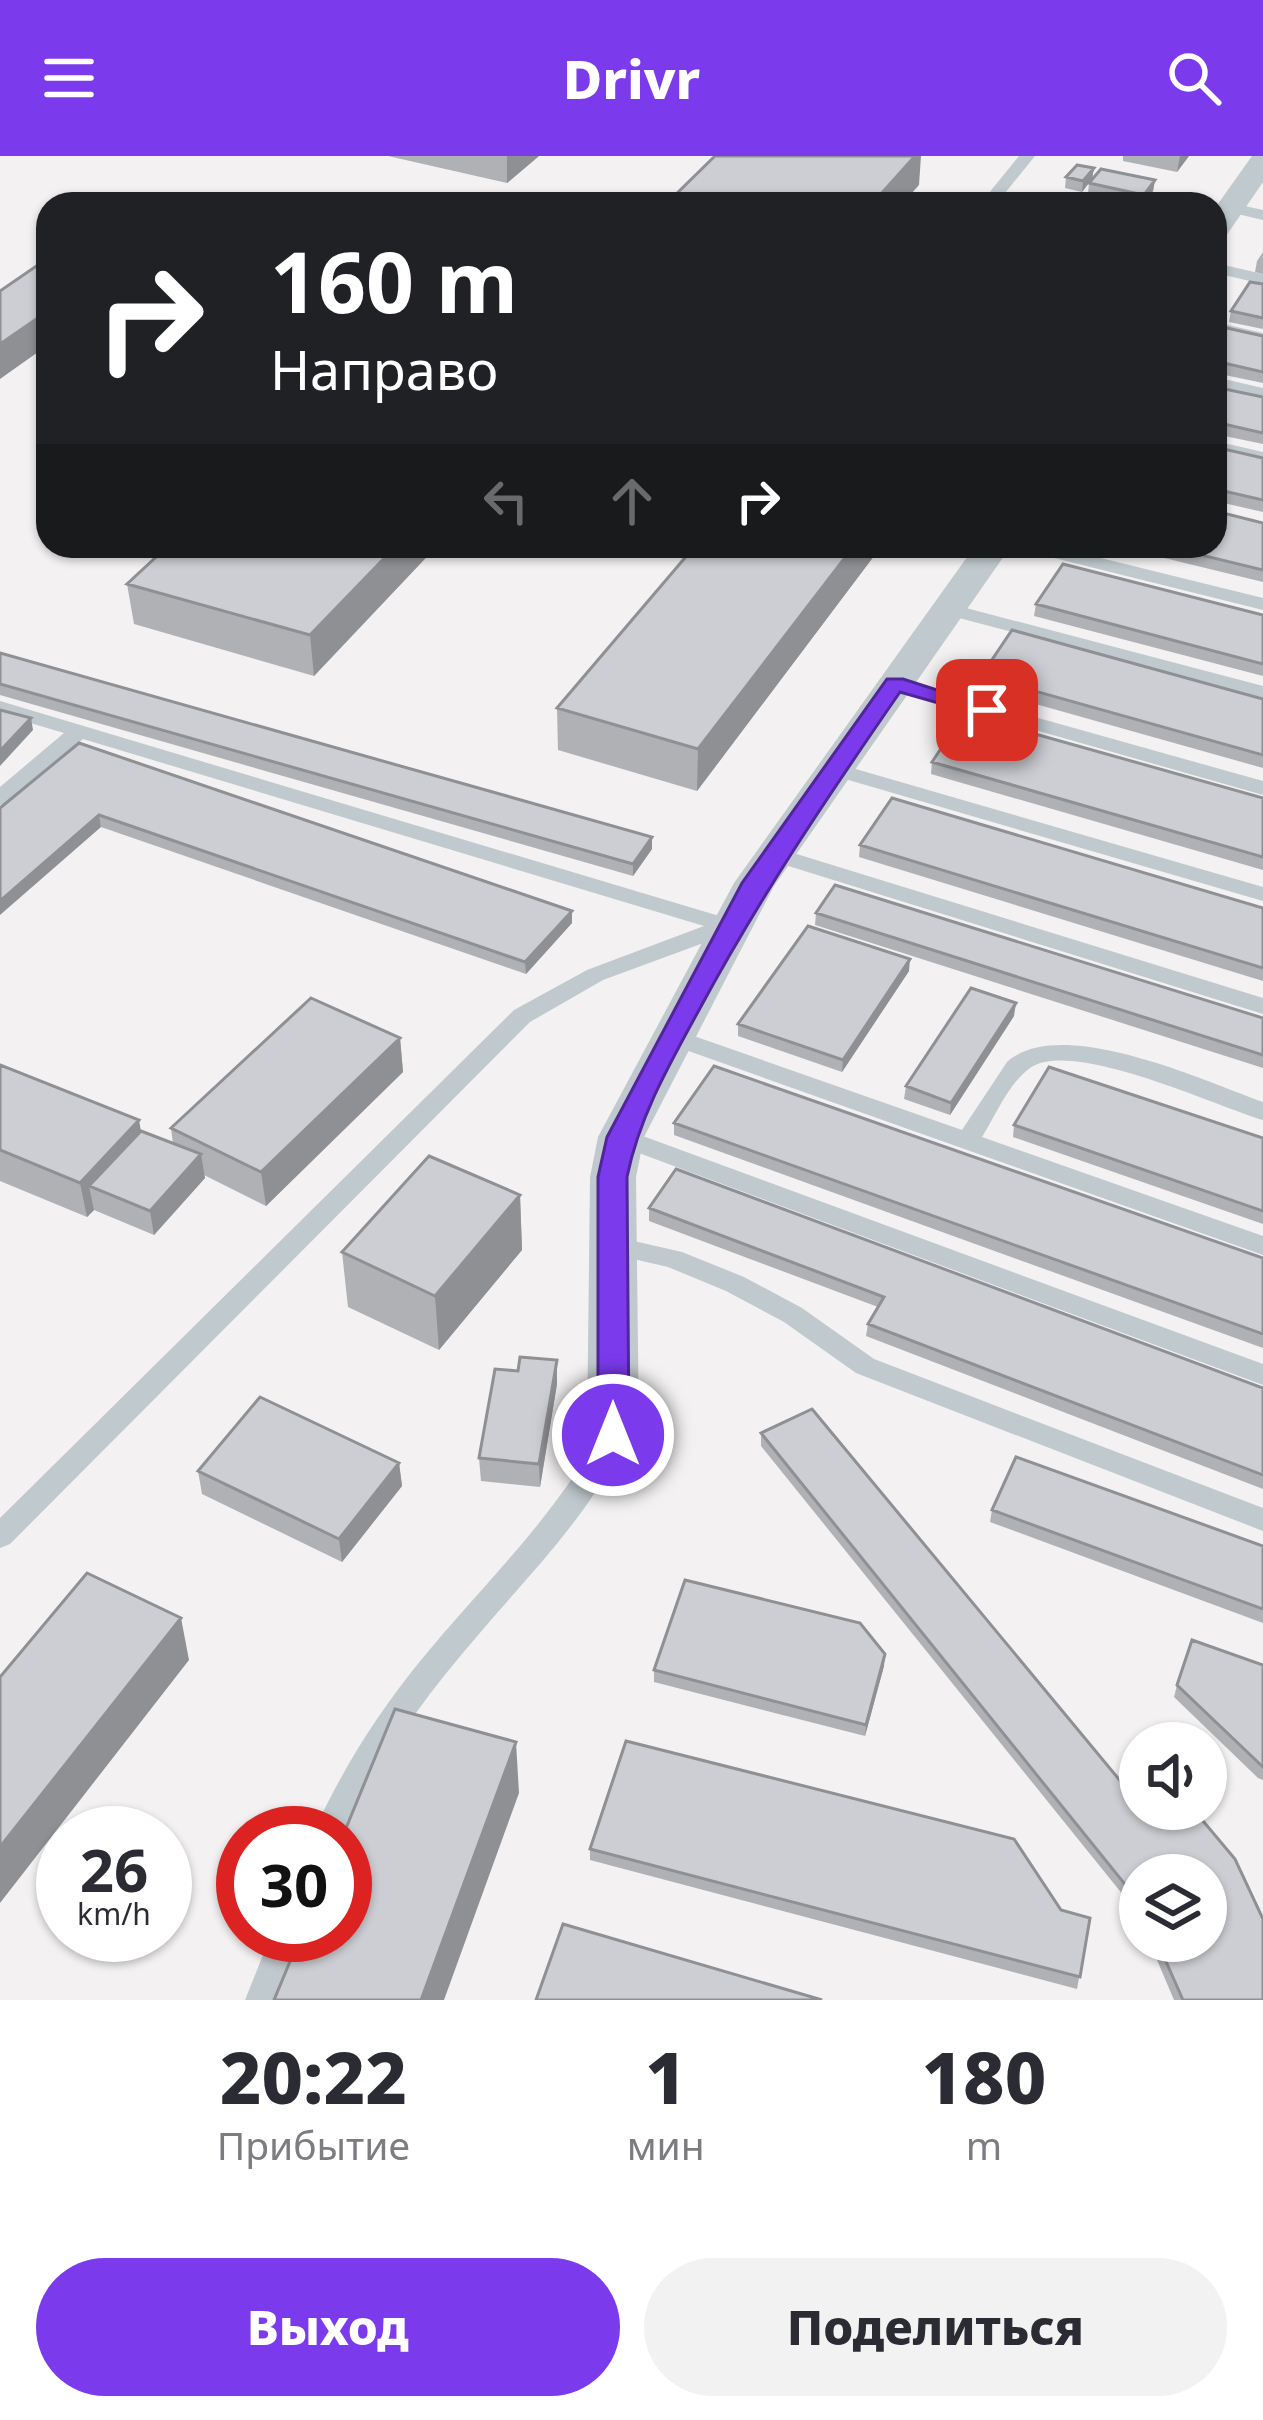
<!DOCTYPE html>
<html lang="ru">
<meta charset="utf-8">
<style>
:root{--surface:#fff;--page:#f2f2f3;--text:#2b2b33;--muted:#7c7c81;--accent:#7c3aed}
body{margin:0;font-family:"Noto Sans",sans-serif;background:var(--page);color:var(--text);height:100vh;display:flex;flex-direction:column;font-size:45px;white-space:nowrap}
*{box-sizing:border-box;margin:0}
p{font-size:39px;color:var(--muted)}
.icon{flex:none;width:66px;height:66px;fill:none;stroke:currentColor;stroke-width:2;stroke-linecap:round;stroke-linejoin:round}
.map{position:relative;height:1844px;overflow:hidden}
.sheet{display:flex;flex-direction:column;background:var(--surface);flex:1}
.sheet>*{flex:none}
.banner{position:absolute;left:36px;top:36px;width:1191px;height:366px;border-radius:36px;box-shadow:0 3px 9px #0004;background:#202124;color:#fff;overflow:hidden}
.controls{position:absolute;left:1119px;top:1566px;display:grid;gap:24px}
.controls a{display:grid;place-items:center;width:108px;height:108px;border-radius:50%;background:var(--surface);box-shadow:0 3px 9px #0004;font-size:60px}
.speed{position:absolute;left:36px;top:1650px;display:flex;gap:24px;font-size:60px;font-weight:700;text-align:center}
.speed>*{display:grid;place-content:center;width:156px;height:156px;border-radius:50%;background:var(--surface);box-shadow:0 3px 9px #0004;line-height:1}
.speed small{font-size:30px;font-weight:400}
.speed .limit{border:18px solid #d22;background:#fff;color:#111}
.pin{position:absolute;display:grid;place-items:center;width:102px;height:102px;color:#fff;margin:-51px;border-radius:24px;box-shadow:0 6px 18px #0006}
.me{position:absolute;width:132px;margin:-66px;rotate:0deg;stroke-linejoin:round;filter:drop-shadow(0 0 9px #0008)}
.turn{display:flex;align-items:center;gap:42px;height:252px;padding:0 36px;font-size:54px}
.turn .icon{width:156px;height:156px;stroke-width:2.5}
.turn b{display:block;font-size:84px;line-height:102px}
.lanes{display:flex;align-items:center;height:114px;padding:0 36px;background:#0003;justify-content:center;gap:60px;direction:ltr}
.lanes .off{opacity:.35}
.eta{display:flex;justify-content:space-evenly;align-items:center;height:204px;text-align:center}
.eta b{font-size:72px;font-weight:800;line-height:84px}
.button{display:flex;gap:24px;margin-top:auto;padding:24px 36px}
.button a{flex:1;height:138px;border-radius:72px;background:var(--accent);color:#fff;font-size:48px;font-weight:800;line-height:138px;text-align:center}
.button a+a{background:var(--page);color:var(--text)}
header{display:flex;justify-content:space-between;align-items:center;height:156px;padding:0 36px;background:var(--accent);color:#fff;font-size:54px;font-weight:800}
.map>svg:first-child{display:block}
</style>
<header><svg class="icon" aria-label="menu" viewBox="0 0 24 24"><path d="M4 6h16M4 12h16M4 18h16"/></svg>Drivr<svg class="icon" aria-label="search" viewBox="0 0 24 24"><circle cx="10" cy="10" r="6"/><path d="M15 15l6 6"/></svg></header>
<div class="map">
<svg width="1263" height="1844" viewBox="0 0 1263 1844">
<rect width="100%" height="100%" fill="#f3f1f1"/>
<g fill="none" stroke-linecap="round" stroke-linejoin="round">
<path fill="#c0c9ce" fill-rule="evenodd" d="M1019,0h16l-39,48h-16z
M1231,47l32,7v10l-38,-9v-6z
M1215,107l48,11v10l-48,-11z
M1215,166l48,11v10l-48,-11z
M1215,221l48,11v10l-48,-11z
M1215,285l48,11v10l-48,-11z
M1019,390h33l211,52v12l-241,-60z
M947,447l316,83v12l-323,-85v-8z
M895,522l368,103v14l-375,-107 -3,-4z
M0,545l736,220 3,5 -3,5 -133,49 -73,42 -520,522 -10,4v-30l514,-508 73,-40 117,-44 -621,-187 -75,64 -8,2v-18l64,-54 -64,-19z
M835,607l428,124v14l-435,-127 -4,-5z
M774,691l489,151v16l-497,-155 -3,-5z
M671,872l291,102 45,-68c53,-48 197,19 256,40v18c-47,-14 -192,-82 -233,-52 -22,16 -34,47 -48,69l281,99v19l-600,-213 -4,-6z
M621,972l642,236v21l-651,-242 -3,-6z
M612,1080l70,16 62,25 58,31 72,51 389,149v23l-407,-158 -72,-51 -58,-31 -58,-24 -65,-15 -4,-7 4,-7z
M613,1268l10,3 4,8c-31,69 -81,122 -130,178 -60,69 -115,137 -152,220h-32c29,-63 64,-119 108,-173 63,-77 136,-144 182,-233z
M271,1779h32l-26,65h-32z"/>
<path fill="#c0c9ce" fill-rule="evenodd" d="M1252,0h11v26l-37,54 -11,3v-31z
M975,390h36l-237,340 -130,251 -8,40 3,258 -8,14 -18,6 -18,-6 -8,-14 3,-258 8,-40 136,-254z"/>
</g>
<path fill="#afb1b5" d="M388,0h151l-32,27z
M1123,0h66l-12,16 -54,-11z
M1094,12l-2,11 -10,13 -17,-4 1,-11z
M1155,24l-2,11 -10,13 -55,-10 1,-11z
M1263,96v22l-8,-2 2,-11z
M1263,128v45l-34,-7 2,-11z
M1263,180v47l-48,-10v-35z
M1215,231l48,10v47l-48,-10z
M1215,291l48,11v54l-48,-11z
M1263,367v59l-148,-36h100z
M437,390l-123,130 -180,-52 -7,-40z
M695,390h180l-1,10 -177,235 -139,-41 -1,-42z
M1036,448l227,11v61l-229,-60z
M0,497l652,196 -19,27 -633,-181z
M981,520l282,23v69l-284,-80z
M79,587l493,180 -46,51 -425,-147z
M932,606l331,36v72l-332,-96z
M860,689l403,63v73l-404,-124z
M816,757l447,105v50l-448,-143z
M909,815l-67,101 -104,-36v-12z
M1014,860l-64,99 -46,-16 2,-13z
M400,882l3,34 -137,134 -62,-31 1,3 -51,57 -60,-25 -7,7 -87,-36v-116l141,66 32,13 -2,-16z
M674,967l589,135v90l-589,-213z
M1014,969l249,13v86l-250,-87z
M520,1039l2,55 -83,100 -91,-43 -6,-55z
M649,1052l614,180v101l-397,-153 2,-12 10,-17 -229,-86z
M557,1228l-17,103 -59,-6 -2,-23z
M761,1277l502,567h-89l-25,-59h57l-66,-66v46l-4,-10 -375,-465z
M399,1307l3,23 -60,76 -140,-68 -4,-23z
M992,1354l271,36v77l-273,-101z
M1263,1509v115l-5,-2 -84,-81 3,-12z
M884,1510l-19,70 -211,-54v-12z
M590,1693l471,61 29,8 -13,71 -487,-129z"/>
<path fill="#8f9094" d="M507,0h32l-32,27z
M915,0h6l-2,29 -17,19h-30z
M1180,0h9l-12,16z
M1094,12l-2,11 -10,13 1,-11z
M1155,24l-2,11 -11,13 2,-9z
M48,155v34l-48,34v-35z
M396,390h41l-123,130 -4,-41z
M854,390h21l-1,10 -177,235 1,-42z
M31,562l2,12 -33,36v-15z
M99,659l2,12 -101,88v-14z
M652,681v12l-19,27v-12z
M572,755v12l-46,51 -1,-12z
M910,803l-1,12 -67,101 1,-12z
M1016,847l-2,13 -64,99 1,-12z
M400,882l3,34 -137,134 -5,-34z
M139,964l6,34 -56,32 5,24 -7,7 -7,-34z
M201,998l4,24 -51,57 -4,-24z
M520,1039l2,55 -83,100 -4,-54z
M557,1204v24l-17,103 -1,-23z
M399,1307l3,23 -60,76 -3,-23z
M181,1462l8,42 -189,243v-56z
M885,1498l-1,12 -19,70 1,-11z
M516,1586l3,51 -75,207h-23z"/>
<path fill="#ccced3" stroke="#8f9094" stroke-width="3" d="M715,0h200l-43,48h-206z
M1077,9l17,3 -11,13 -17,-4z
M1101,13l54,11 -11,15 -55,-12z
M48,102v53l-48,33v-53z
M1250,126l13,2v34l-32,-7z
M1222,171l41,9v36l-48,-11v-23z
M1215,231l48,10v36l-48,-11z
M1215,291l48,11v42l-48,-11z
M1215,355l48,12v47l-99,-24h51z
M168,390h228l-86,89 -183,-51z
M695,390h159l-156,203 -141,-41z
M1063,408l200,51v49l-227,-60z
M1012,474l251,69v56l-282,-79z
M0,497l652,184 -19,27 -633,-180z
M0,554l31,8 -31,33z
M964,558l299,84v59l-331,-95z
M79,587l493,168 -47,51 -426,-147 -99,86v-93z
M892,642l371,110v60l-403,-123z
M835,729l428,133v37l-447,-142z
M808,770l102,33 -67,101 -105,-36z
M971,832l45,15 -65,100 -45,-17z
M311,842l89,40 -139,134 -90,-44z
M0,909l139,55 -59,63 -80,-33z
M714,910l549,192v76l-589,-211z
M1049,911l214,71v73l-249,-86z
M141,975l60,23 -51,57 -61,-25z
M429,1000l91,39 -85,101 -93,-44z
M676,1013l587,219v87l-395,-151 16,-27 -235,-89z
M520,1201l37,3 -18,104 -60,-6 16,-89 23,2z
M260,1241l139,66 -60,76 -141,-68z
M812,1253l315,380 13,-8v28h53l42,50 28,60v81h-80l-26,-59h49v-66h-66v28l-379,-470z
M1016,1301l247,89v63l-271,-99z
M87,1417l94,45 -181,229v-170z
M685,1424l175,43 25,31 -19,71 -212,-55z
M1192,1484l71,25v102l-86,-82z
M395,1553l121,33 -95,258h-147l27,-65h44l-1,-102z
M626,1585l388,98 47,71 29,8 -10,59 -490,-128z
M563,1768l259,76h-286z"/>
<path fill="#7c3aed" stroke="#51269a" stroke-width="3" d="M887,523h16l96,31 -12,7 -87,-25c-74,107 -139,203 -201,318 -29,53 -60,107 -72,167l2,258 -16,12 -11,-4 -4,-8v-258l9,-40 135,-254z"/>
</svg>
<div class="controls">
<a><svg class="icon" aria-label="sound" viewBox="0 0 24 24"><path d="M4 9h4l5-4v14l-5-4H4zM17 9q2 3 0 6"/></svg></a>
<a><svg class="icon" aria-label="layers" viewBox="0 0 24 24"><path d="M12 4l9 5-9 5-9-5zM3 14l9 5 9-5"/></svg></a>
</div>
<div class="speed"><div>26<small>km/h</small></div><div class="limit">30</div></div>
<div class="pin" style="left:987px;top:554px;background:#d93025"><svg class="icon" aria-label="arrive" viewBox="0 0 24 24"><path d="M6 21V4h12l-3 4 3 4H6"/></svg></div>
<svg class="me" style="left:613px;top:1279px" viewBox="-20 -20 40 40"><circle r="17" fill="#7c3aed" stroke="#fff" stroke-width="3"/><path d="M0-11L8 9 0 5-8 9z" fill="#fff"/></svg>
<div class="banner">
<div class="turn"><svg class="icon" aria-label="right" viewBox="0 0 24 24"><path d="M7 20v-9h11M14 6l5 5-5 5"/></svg><div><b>160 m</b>Направо</div></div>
<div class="lanes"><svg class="icon off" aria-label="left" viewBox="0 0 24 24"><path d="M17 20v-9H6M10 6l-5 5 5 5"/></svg><svg class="icon off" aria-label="ahead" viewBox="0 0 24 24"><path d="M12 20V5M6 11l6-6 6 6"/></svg><svg class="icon" aria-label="right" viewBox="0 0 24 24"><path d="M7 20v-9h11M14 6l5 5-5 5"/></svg></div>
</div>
</div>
<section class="sheet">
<div class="eta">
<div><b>20:22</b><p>Прибытие</p></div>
<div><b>1</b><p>мин</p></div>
<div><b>180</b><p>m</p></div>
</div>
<div class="button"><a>Выход</a><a>Поделиться</a></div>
</section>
